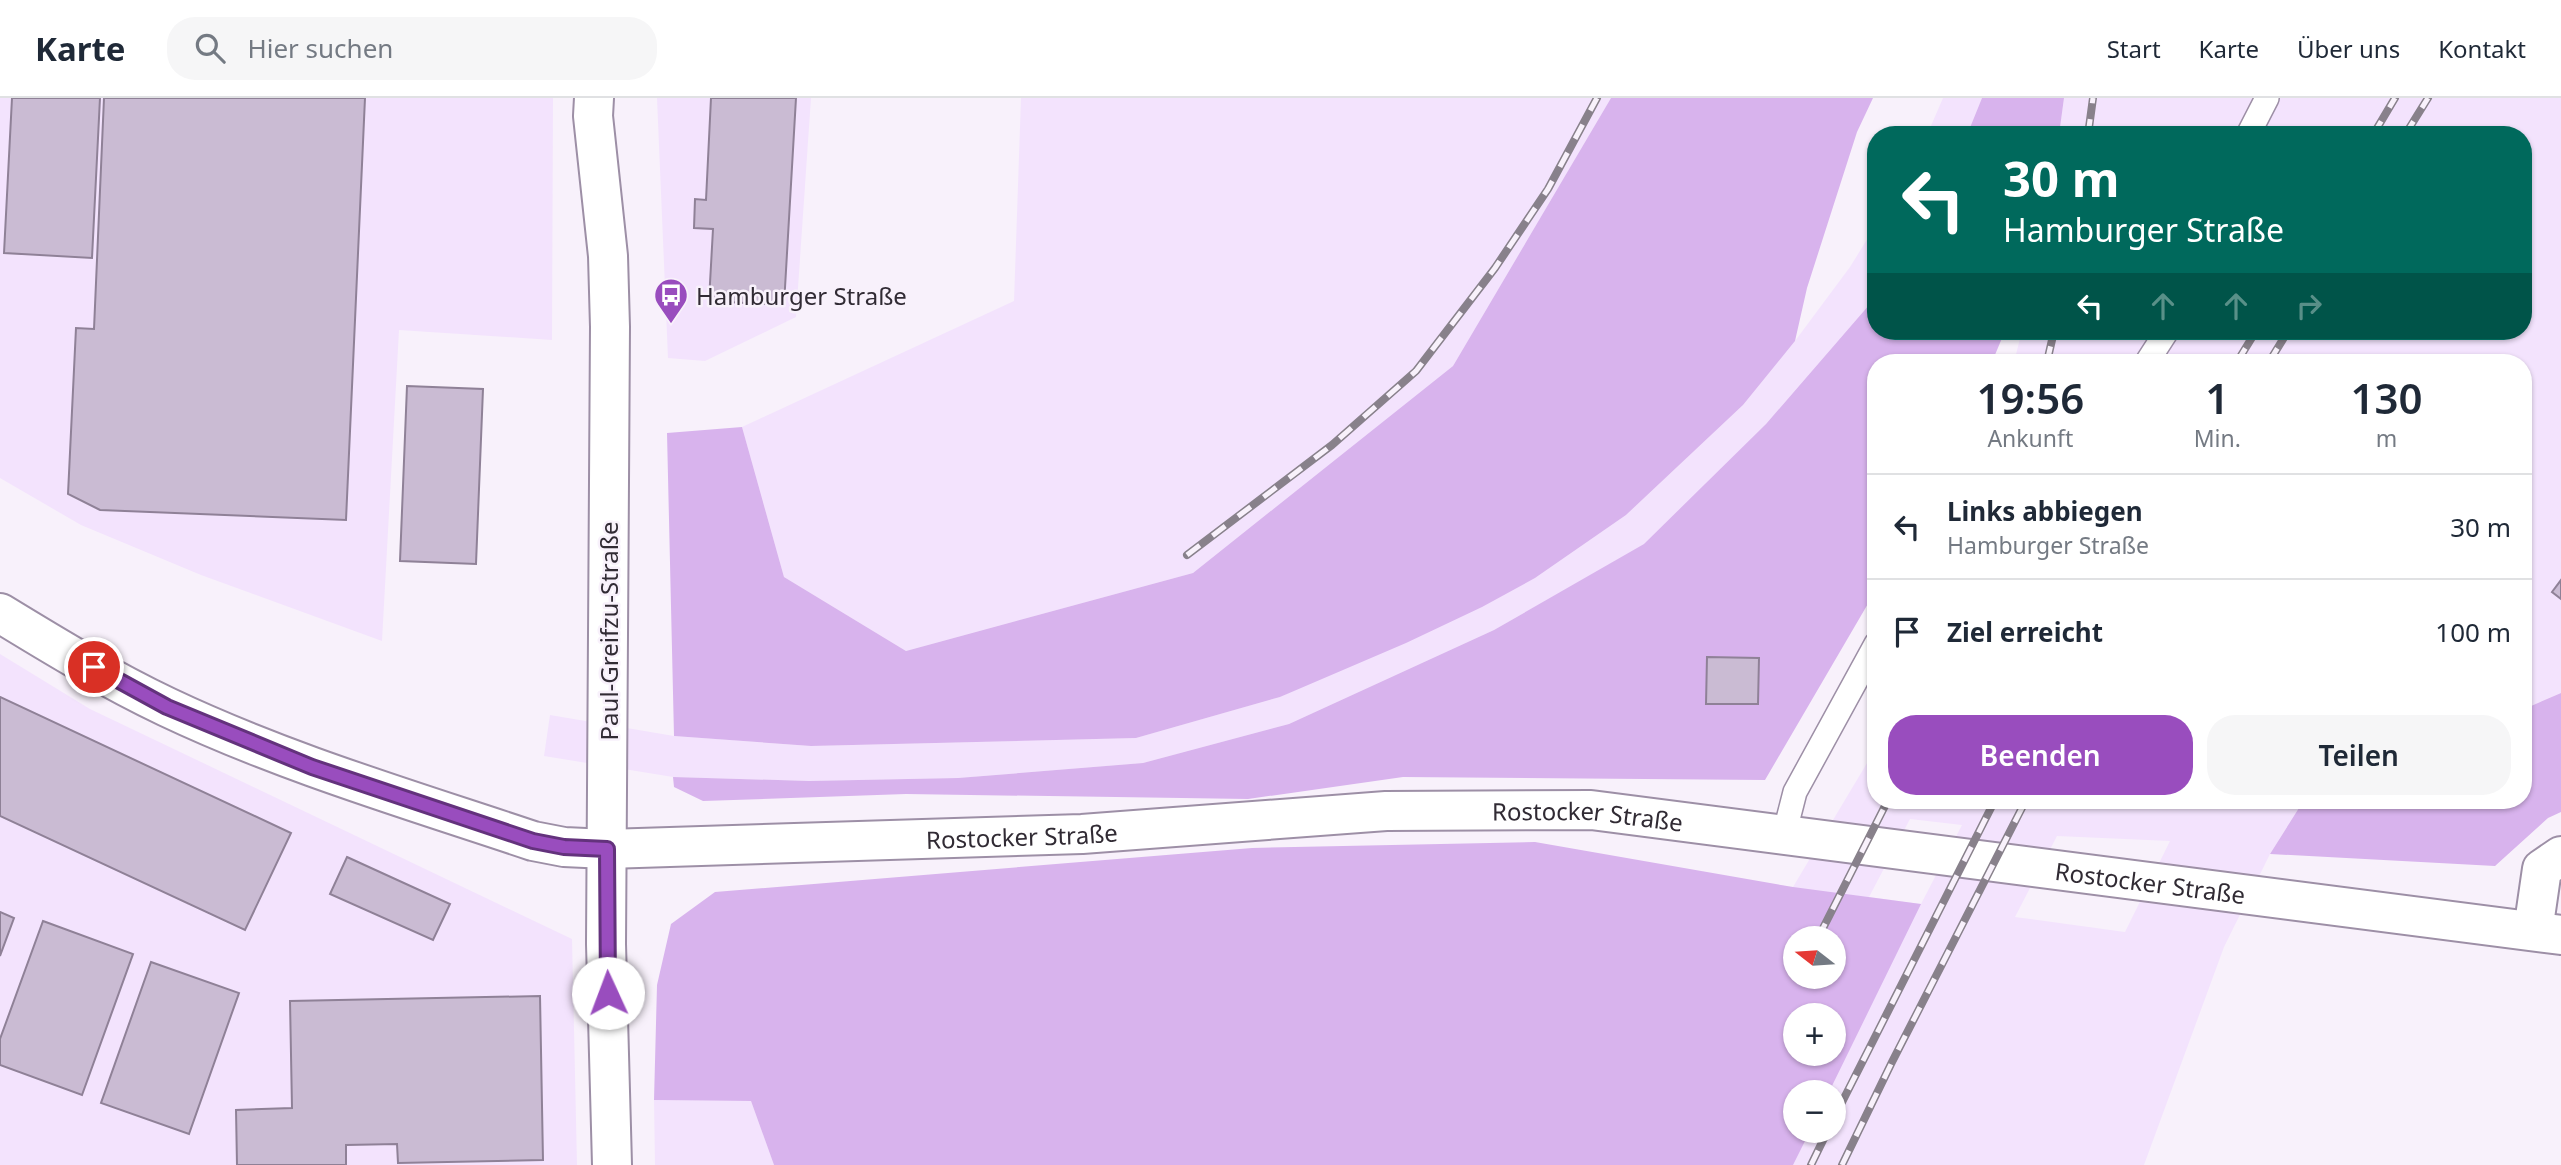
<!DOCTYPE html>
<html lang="de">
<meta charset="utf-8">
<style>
:root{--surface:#fff;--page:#f6f6f7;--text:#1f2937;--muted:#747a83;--line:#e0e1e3;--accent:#994dbe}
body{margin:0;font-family:"Noto Sans",sans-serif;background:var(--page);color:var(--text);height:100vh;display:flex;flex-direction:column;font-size:26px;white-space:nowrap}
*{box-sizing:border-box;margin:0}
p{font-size:23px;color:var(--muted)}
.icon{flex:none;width:38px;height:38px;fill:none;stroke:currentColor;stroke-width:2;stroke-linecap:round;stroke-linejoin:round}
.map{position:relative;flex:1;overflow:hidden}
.details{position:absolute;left:1867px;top:256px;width:665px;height:455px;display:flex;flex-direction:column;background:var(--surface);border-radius:28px;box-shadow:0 2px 5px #0004}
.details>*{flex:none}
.guide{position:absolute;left:1867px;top:28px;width:665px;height:214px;border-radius:28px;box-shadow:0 2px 5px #0004;background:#00695c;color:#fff;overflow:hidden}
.needle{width:46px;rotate:287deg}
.buttons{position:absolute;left:1783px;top:828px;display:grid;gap:14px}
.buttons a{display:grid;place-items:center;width:63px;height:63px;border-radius:50%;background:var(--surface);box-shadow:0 2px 5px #0004;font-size:35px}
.pin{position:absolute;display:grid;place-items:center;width:60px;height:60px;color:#fff;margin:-30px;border:4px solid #fff;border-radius:50%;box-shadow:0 2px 7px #0007}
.me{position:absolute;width:77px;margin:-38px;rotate:358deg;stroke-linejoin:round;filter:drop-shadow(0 0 5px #0008)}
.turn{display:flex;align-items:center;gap:24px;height:147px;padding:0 21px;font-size:32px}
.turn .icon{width:91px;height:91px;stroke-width:2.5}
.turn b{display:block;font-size:49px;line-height:60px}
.lanes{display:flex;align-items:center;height:66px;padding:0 21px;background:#0003;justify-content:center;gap:35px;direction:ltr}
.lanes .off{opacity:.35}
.eta{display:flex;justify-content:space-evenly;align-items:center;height:119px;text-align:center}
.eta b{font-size:42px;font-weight:600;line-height:49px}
.action{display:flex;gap:14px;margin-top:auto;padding:14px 21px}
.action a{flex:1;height:80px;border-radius:28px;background:var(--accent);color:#fff;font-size:28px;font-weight:600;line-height:80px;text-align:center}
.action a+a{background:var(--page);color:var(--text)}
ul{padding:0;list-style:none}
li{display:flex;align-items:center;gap:21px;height:105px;padding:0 21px;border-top:2px solid var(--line)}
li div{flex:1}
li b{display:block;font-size:26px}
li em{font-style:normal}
header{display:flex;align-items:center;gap:42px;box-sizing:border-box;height:98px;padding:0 35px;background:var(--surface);border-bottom:2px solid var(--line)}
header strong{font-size:33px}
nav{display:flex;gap:38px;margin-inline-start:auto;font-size:24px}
.search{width:490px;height:63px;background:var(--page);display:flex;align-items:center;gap:18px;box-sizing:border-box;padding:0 24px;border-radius:28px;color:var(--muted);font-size:26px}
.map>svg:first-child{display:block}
</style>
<header>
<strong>Karte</strong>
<div class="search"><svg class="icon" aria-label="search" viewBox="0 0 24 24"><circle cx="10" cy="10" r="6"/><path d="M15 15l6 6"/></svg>Hier suchen</div>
<nav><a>Start</a><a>Karte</a><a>Über uns</a><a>Kontakt</a></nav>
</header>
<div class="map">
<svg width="2561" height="1067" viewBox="0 0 2561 1067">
<rect width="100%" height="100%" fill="#f8f1fb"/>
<path fill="#f3e3fd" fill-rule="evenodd" d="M0,0h553l-1,242 -153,-10 -17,311 -181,-66 -120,-50 -81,-47z
M657,0h154l-15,219 -91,44 -37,-3z
M1021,0h590l-158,268 -260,207 -287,78 -122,-74 -42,-150 272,-126z
M1943,0h39l-15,37h-40z
M2064,0h497v595l-37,16v-347h-510l8,-31h502v-196h-465z
M1876,127v72l-110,127 -121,120 -151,86 -205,94 -146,39 -185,15 -149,3 -136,-4 -129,-21 6,-41 124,21 137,10 325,-8 144,-41 255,-119 91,-63 117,-110 52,-64 55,-74z
M0,556l90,55 482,230 5,226h-577z
M1876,650v52h428l-34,54 -46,93 -80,218h-500l149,-278zM1910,721l52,6 -41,79 -52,-7zM2057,738l113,5 -45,91 -110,-15zM1796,840h38v38h-38zM1796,917h38v39h-38zM1796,994h38v38h-38z
M654,1002l97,1 23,64h-119z"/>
<path fill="#d8b3ed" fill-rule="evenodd" d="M1611,0h262l-16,34 -50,156 -12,53 -52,64 -117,110 -91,63 -53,29 -76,36 -126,54 -144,41 -325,8 -137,-10 -7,-303 75,-6 42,150 122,74 287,-78 260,-207z
M1982,0h82l-5,37h-92z
M1876,199v34h129l-13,31h-116v228l-111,190 -362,-3 -155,22 -342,-5 -203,7 -29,-14 -1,-10 136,4 149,-3 185,-15 146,-39 205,-94 150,-86 122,-120z
M2561,595v119l-13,6 -53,48 -225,-12 34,-54h220v-91z
M1535,744l258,45 128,17 -92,188h-33v38l14,1 -17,34h-1019l-23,-64 -97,-1 3,-115 14,-61 44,-32 537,-44zM1796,840h38v38h-38zM1834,917v39h-38v-39z"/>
<path fill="#cabbd3" stroke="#8f8197" stroke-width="2" d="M12,0h88l-8,160 -88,-5z
M104,0h261l-19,422 -246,-10 -32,-16 8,-166 18,1z
M711,0h85l-12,207 -75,-4 4,-72 -19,-1 1,-29 11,1z
M407,288l76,3 -7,175 -76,-3z
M2561,482v19l-9,-7z
M1707,559l52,1 -1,46h-52z
M0,599l291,136 -46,97 -245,-114z
M347,759l103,47 -17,36 -103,-46z
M0,814l14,6 -14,38z
M43,823l90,33 -51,141 -82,-30v-26z
M151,864l88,31 -50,141 -88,-31z
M540,898l3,164 -145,3 -1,-19 -51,1v20h-109l-1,-55 56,-2 -2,-107z"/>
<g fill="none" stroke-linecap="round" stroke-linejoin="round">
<g stroke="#9d8fa6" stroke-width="26">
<path id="service" d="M2248,37l19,-37
M2147,264l20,-31
M1784,737l11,-43 81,-148"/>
</g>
<g stroke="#9d8fa6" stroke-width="42">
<path id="minor" d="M0,515c54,33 110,67 167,94 118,56 244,93 366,134l31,6 43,2
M2533,833l9,-62 19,-13"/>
</g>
<g stroke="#9d8fa6" stroke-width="42">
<g id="tertiary">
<path id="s1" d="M607,751l475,-15 304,-23 205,-1 970,125"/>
</g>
</g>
<g stroke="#9d8fa6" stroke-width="42">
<path id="secondary" d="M594,0l-1,18 15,140 2,71 -4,617 6,221"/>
</g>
<use href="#service" stroke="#fff" stroke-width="23"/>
<use href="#minor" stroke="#fff" stroke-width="38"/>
<use href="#tertiary" stroke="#fff" stroke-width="38"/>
<use href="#secondary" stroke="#fff" stroke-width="38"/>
<g stroke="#88818b" stroke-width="8">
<path id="rail" d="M2088,37l5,-37
M2373,37l22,-37
M2405,37l23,-37
M2047,264l7,-31
M2237,264l19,-31
M2269,264l19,-31
M1187,457l145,-110 84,-74 79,-103 53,-79 49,-91
M1818,840l70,-138
M1834,1020l161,-318
M1811,1067l17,-35
M1842,1067l50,-103 134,-262"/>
</g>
<use href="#rail" stroke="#f8f1fb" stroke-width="5" stroke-dasharray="16" stroke-linecap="butt"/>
</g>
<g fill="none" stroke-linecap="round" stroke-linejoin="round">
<g stroke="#63327c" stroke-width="18">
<path id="route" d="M94,569l73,40 145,60 221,74 31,6 43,2 1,144"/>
</g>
<use href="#route" stroke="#994dbe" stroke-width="12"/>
</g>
<defs>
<g id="bus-pin" transform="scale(1.75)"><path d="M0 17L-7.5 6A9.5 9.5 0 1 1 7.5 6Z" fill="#994dbe" stroke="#f8f1fb"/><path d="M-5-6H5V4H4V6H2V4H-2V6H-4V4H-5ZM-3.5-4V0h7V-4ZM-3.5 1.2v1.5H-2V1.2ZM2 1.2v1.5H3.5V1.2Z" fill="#fff"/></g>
</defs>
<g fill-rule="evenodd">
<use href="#bus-pin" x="671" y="197"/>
</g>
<g text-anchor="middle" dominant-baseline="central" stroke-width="5" stroke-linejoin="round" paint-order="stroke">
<g font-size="24" fill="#312b34" stroke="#f8f1fb" text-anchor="start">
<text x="696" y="197">Hamburger Straße</text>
</g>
<g font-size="24" fill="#312b34" stroke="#f8f1fb">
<text transform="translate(608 533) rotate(-90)">Paul-Greifzu-Straße</text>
<text stroke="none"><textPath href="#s1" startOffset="982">Rostocker Straße</textPath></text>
<text stroke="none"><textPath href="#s1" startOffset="415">Rostocker Straße</textPath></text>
<text stroke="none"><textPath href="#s1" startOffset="1549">Rostocker Straße</textPath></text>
</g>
</g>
</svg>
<div class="buttons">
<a><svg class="needle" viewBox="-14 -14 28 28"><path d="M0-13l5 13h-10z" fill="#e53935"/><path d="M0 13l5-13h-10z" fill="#747a83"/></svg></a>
<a>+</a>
<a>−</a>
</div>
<div class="pin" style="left:94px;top:569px;background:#d93025"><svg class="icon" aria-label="arrive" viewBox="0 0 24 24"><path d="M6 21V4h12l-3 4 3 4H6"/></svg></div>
<svg class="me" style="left:608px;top:895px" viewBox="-20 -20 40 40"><circle r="19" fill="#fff"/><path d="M0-13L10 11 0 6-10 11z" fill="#994dbe"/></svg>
<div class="guide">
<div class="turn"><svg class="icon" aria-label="left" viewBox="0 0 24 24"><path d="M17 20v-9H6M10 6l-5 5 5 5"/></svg><div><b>30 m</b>Hamburger Straße</div></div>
<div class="lanes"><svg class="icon" aria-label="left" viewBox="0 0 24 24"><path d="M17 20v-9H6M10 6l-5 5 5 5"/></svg><svg class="icon off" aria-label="ahead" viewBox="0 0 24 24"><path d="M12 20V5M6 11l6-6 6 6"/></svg><svg class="icon off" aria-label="ahead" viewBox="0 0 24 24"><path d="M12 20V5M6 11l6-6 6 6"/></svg><svg class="icon off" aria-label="right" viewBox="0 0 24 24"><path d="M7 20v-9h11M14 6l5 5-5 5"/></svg></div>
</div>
<section class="details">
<div class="eta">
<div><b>19:56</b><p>Ankunft</p></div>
<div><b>1</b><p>Min.</p></div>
<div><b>130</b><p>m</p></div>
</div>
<ul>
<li><svg class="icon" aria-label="left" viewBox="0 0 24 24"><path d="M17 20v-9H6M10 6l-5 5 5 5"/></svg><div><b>Links abbiegen</b><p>Hamburger Straße</p></div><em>30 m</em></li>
<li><svg class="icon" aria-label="arrive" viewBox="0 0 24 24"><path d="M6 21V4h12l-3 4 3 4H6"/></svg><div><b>Ziel erreicht</b></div><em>100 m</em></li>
</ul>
<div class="action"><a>Beenden</a><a>Teilen</a></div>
</section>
</div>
